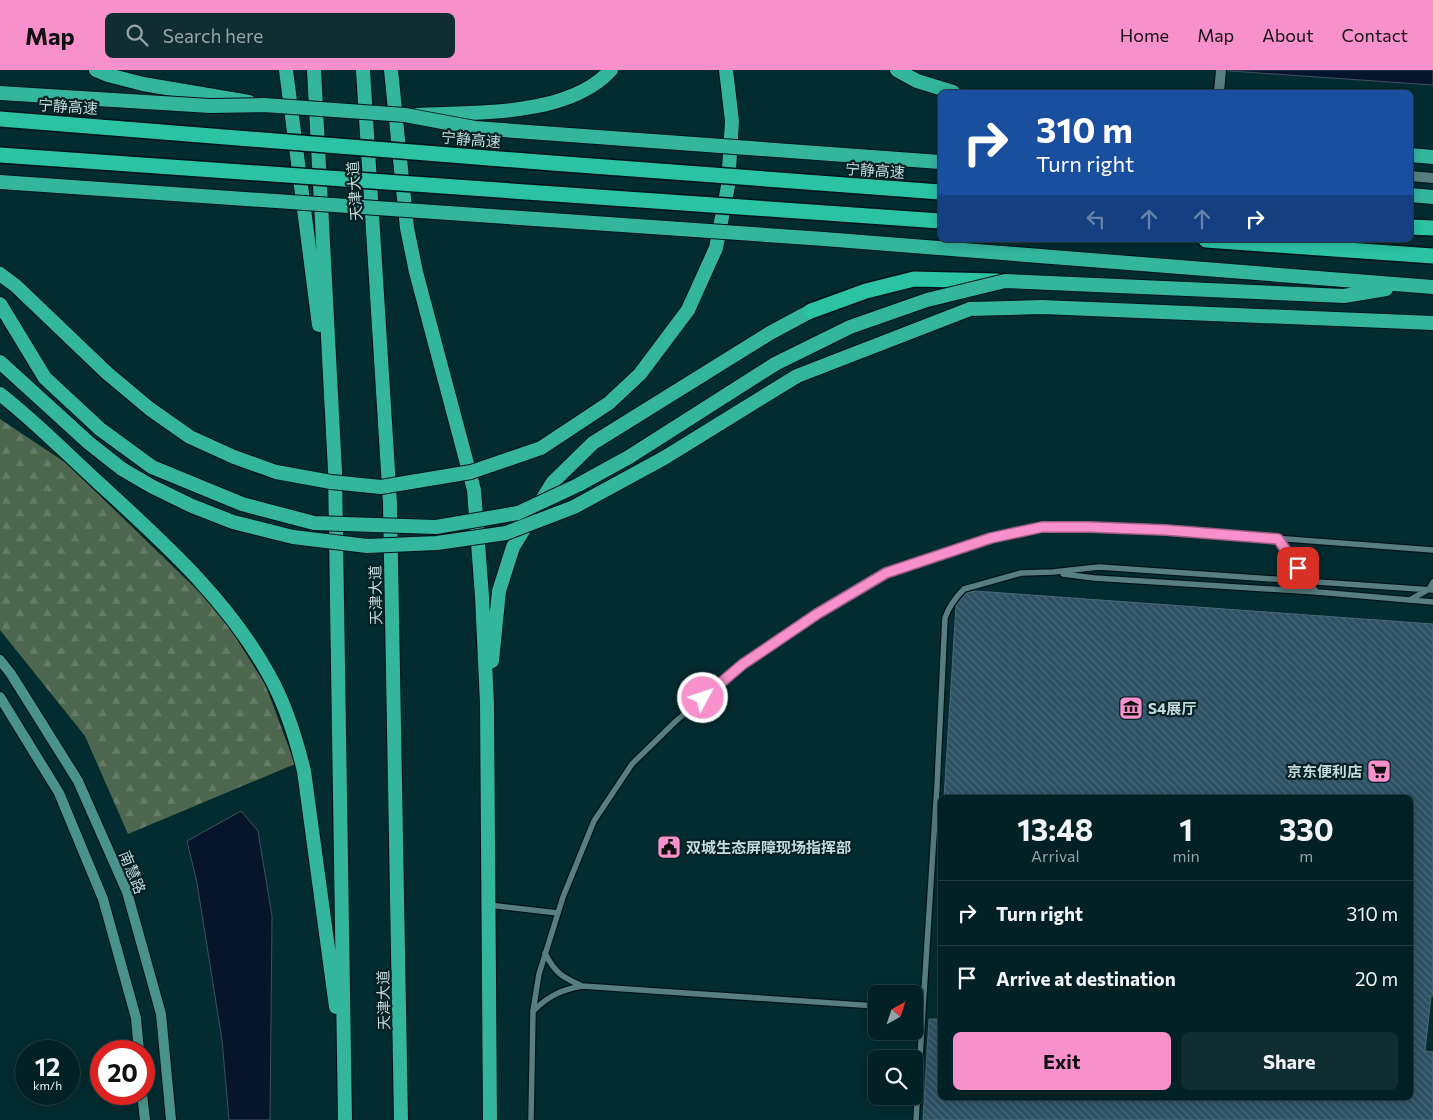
<!DOCTYPE html>
<meta charset="utf-8">
<style>
:root{--surface:#022124;--page:#102e31;--text:#f1f3f6;--muted:#96a3a6;--line:#233e41;--accent:#f890cc}
body{margin:0;font-family:Commissioner,"Noto Sans SC",sans-serif;background:var(--page);color:var(--text);height:100vh;display:flex;flex-direction:column;font-size:19px;white-space:nowrap}
*{box-sizing:border-box;margin:0}
p{font-size:16px;color:var(--muted)}
.icon{flex:none;width:28px;height:28px;fill:none;stroke:currentColor;stroke-width:2;stroke-linecap:round;stroke-linejoin:round}
.map{position:relative;flex:1;overflow:hidden}
.drawer{position:absolute;left:938px;top:725px;width:475px;height:305px;display:flex;flex-direction:column;background:var(--surface);border-radius:8px;box-shadow:0 2px 12px #0003,0 0 0 1px var(--line)}
.drawer>*{flex:none}
.top-card{position:absolute;left:938px;top:20px;width:475px;height:152px;border-radius:8px;box-shadow:0 2px 12px #0003,0 0 0 1px var(--line);background:#1a4fa0;color:#fff;overflow:hidden}
.needle{width:32px;rotate:40deg}
.buttons{position:absolute;left:868px;top:915px;display:grid;gap:10px}
.buttons a{display:grid;place-items:center;width:55px;height:55px;border-radius:8px;background:var(--surface);box-shadow:0 2px 12px #0003,0 0 0 1px var(--line);font-size:25px}
.speed{position:absolute;left:15px;top:970px;display:flex;gap:10px;font-size:25px;font-weight:700;text-align:center}
.speed>*{display:grid;place-content:center;width:65px;height:65px;border-radius:50%;background:var(--surface);box-shadow:0 2px 12px #0003,0 0 0 1px var(--line);line-height:1}
.speed small{font-size:12px;font-weight:400}
.speed .limit{border:8px solid #d22;background:#fff;color:#111}
.pin{position:absolute;display:grid;place-items:center;width:42px;height:42px;color:#fff;margin:-21px;border-radius:10px;box-shadow:0 2px 8px #0006}
.me{position:absolute;width:55px;margin:-28px;rotate:50deg;stroke-linejoin:round;filter:drop-shadow(0 0 4px #0008)}
.turn{display:flex;align-items:center;gap:18px;height:105px;padding:0 15px;font-size:22px}
.turn .icon{width:65px;height:65px;stroke-width:2.5}
.turn b{display:block;font-size:35px;line-height:42px}
.lanes{display:flex;align-items:center;height:48px;padding:0 15px;background:#0003;justify-content:center;gap:25px;direction:ltr}
.lanes .off{opacity:.35}
.eta{display:flex;justify-content:space-evenly;align-items:center;height:85px;text-align:center}
.eta b{font-size:30px;font-weight:700;line-height:35px}
.primary-button{display:flex;gap:10px;margin-top:auto;padding:10px 15px}
.primary-button a{flex:1;height:58px;border-radius:8px;background:var(--accent);color:#111;font-size:20px;font-weight:700;line-height:58px;text-align:center}
.primary-button a+a{background:var(--page);color:var(--text)}
ul{padding:0;list-style:none}
li{display:flex;align-items:center;gap:15px;height:65px;padding:0 15px;border-top:1px solid var(--line)}
li div{flex:1}
li b{display:block;font-size:19px}
li em{font-style:normal}
header{display:flex;align-items:center;gap:30px;box-sizing:border-box;height:70px;padding:0 25px;background:var(--accent);color:#111}
header strong{font-size:24px}
nav{display:flex;gap:28px;margin-inline-start:auto;font-size:18px}
.search{width:350px;height:45px;background:var(--page);display:flex;align-items:center;gap:12px;box-sizing:border-box;padding:0 18px;border-radius:8px;color:var(--muted);font-size:19px}
.map>svg:first-child{display:block}
</style>
<header>
<strong>Map</strong>
<div class="search"><svg class="icon" aria-label="search" viewBox="0 0 24 24"><circle cx="10" cy="10" r="6"/><path d="M15 15l6 6"/></svg>Search here</div>
<nav><a>Home</a><a>Map</a><a>About</a><a>Contact</a></nav>
</header>
<div class="map">
<svg width="1433" height="1050" viewBox="0 0 1433 1050">
<defs>
<pattern id="forest-firs" width="22" height="20" patternUnits="userSpaceOnUse" patternTransform="scale(1.25)"><rect width="22" height="20" fill="#4d684f"/><path d="M5 1l3.5 6h-7zM16 11l3.5 6h-7z" fill="#657d68"/></pattern>
<pattern id="building-back-hatch" width="6" height="6" patternUnits="userSpaceOnUse" patternTransform="scale(1.25)"><rect width="6" height="6" fill="#2d5163"/><path d="M-1 5l2 2M0 0l6 6M5-1l2 2" fill="none" stroke="#4a6979"/></pattern>
</defs>
<rect width="100%" height="100%" fill="#032c30"/>
<path fill="url(#forest-firs)" d="M0,349l66,44 153,148 46,73 30,80 -167,70 -43,-98 -85,-106z"/>
<path fill="#06142c" stroke="#404f61" d="M1216,0h217v15z
M241,741l17,20 14,85 -2,204h-41l-7,-80 -25,-157 -10,-42z"/>
<path fill="url(#building-back-hatch)" stroke="#4b6979" d="M975,521l458,33v372h-2l-6,55 8,1v68h-510l6,-101h11v79h470v-300h-466l12,-192 10,-13z"/>
<g fill="none" stroke-linecap="round" stroke-linejoin="round">
<g stroke="#001316" stroke-width="8">
<path id="service" d="M1278,469l29,43 10,10
M1063,504l31,4 223,14 116,10
M1410,530l19,-11 4,-7
M488,835l70,8
M545,883c10,20 17,24 37,33
M914,934l9,-4
M533,941c16,-15 27,-21 49,-25l294,20
M531,1050l2,-109 6,-37 24,-77 31,-76 38,-57 44,-43 67,-57 74,-51 69,-40 105,-36 51,-10h47l77,3 267,20
M916,1050l21,-334 8,-168c4,-12 10,-20 19,-29l57,-16 32,-1 46,-5 334,23"/>
</g>
<g stroke="#001316" stroke-width="12">
<path id="tertiary" d="M1219,22l2,-22
M1410,106l23,2"/>
</g>
<g stroke="#001316" stroke-width="12">
<path id="secondary" d="M0,590l11,14 67,107 49,111 34,122 10,106
M0,627l59,96 44,106 33,119 3,33
M142,1024l3,26"/>
</g>
<g stroke="#001316" stroke-width="16">
<path id="trunk" d="M96,0l12,5 35,9 106,18
M286,0l33,255
M314,0l21,401 10,649
M363,0l27,433 11,617
M391,0l16,158 9,44 58,218 8,106 5,108 3,416
M897,0l20,11 36,11
M417,45c59,-3 151,2 194,-45
M1410,85l23,2
M1410,125l23,2
M0,234l45,74 55,51
M970,239l72,-2 391,16
M688,240l28,-62 12,-62 4,-65 -6,-51
M0,292l89,81
M0,324c36,28 68,61 101,91 63,58 127,115 168,190 17,30 27,63 35,96l32,236
M492,591l7,-70 14,-44 40,-65 40,-39 177,-110 41,-22"/>
</g>
<g stroke="#001316" stroke-width="18">
<path id="motorway" d="M1410,157l23,1
M1206,170l227,16
M811,241l55,-20 48,-12 83,2"/>
</g>
<use href="#service" stroke="#577e81" stroke-width="5.5"/>
<use href="#tertiary" stroke="#577e81" stroke-width="10"/>
<use href="#secondary" stroke="#4a938c" stroke-width="10"/>
<use href="#trunk" stroke="#34b59e" stroke-width="14"/>
<use href="#motorway" stroke="#2cc3a5" stroke-width="15"/>
<g stroke="#001316" stroke-width="16" stroke-linecap="butt">
<path id="trunk-bridge" d="M0,23l210,13 54,-1 141,10 70,13 465,34
M0,112l824,57 609,48
M0,204l16,12 91,87 43,36 40,28 44,20 42,15 55,10 50,5 90,-15 70,-24 68,-45 31,-29 48,-64
M100,359l52,38 90,37 72,19 122,4 82,-14 60,-28 51,-28 146,-93 75,-37 77,-27 78,-19 339,15 42,-7
M89,373l33,26 29,17 41,20 41,16 60,15 74,9 70,-3 69,-10 68,-26 90,-49 133,-82 173,-67"/>
</g>
<g stroke="#001316" stroke-width="18" stroke-linecap="butt">
<path id="motorway-bridge" d="M0,49l552,44 388,29
M0,85l940,66"/>
</g>
<use href="#trunk-bridge" stroke="#34b59e" stroke-width="14"/>
<use href="#motorway-bridge" stroke="#2cc3a5" stroke-width="15"/>
</g>
<g fill="none" stroke-linecap="round" stroke-linejoin="round">
<g stroke="#a15e85" stroke-width="12">
<path id="route" d="M703,628l40,-34 15,-10 59,-40 69,-41 105,-35 51,-11h47l77,3 112,9 20,29"/>
</g>
<use href="#route" stroke="#f890cc" stroke-width="9"/>
</g>
<defs>
<g id="museum-square" transform="scale(1.25)"><rect x="-9" y="-9" width="18" height="18" rx="4" fill="#f890cc" stroke="#042124"/><path d="M0-6L6-3V-2H-6V-3ZM-5-1h2V3h-2ZM-1-1h2V3h-2ZM3-1h2V3H3ZM-6 4H6V6H-6Z" fill="#111"/></g>
<g id="supermarket-square" transform="scale(1.25)"><rect x="-9" y="-9" width="18" height="18" rx="4" fill="#f890cc" stroke="#042124"/><path d="M-6-5.5h2.5l.6 2H6L4.5 2H-2.5L-4.4-4H-6ZM-1.5 3.2a1.3 1.3 0 1 0 .1 0ZM3 3.2a1.3 1.3 0 1 0 .1 0Z" fill="#111"/></g>
<g id="civic-square" transform="scale(1.25)"><rect x="-9" y="-9" width="18" height="18" rx="4" fill="#f890cc" stroke="#042124"/><path d="M-.6-6.5H3V-4.5H.6V-3L4-1V1h2V6H-6V1h2V-1L-.6-3ZM-1.2 2.5V6h2.4V2.5Z" fill="#111"/></g>
</defs>
<g fill-rule="evenodd">
<use href="#museum-square" x="1131" y="638"/>
<use href="#supermarket-square" x="1379" y="701"/>
<use href="#civic-square" x="669" y="777"/>
</g>
<g text-anchor="middle" dominant-baseline="central" stroke-width="4.5" stroke-linejoin="round" paint-order="stroke">
<g font-size="15" fill="#c6dadc" stroke="#042124">
<text transform="translate(68 36) rotate(4)">宁静高速</text>
<text transform="translate(471 69) rotate(5)">宁静高速</text>
<text transform="translate(875 100) rotate(4)">宁静高速</text>
<text transform="translate(354 121) rotate(-94)">天津大道</text>
<text transform="translate(375 525) rotate(-91)">天津大道</text>
<text transform="translate(133 802) rotate(68)">南慧路</text>
<text transform="translate(383 930) rotate(-91)">天津大道</text>
</g>
<g font-size="15" font-weight="bold" fill="#c6dadc" stroke="#042124" text-anchor="start">
<text x="1148" y="638">S4展厅</text>
<text x="1362" y="701" text-anchor="end">京东便利店</text>
<text x="686" y="777">双城生态屏障现场指挥部</text>
</g>
</g>
</svg>
<div class="buttons">
<a><svg class="needle" viewBox="-14 -14 28 28"><path d="M0-13l5 13h-10z" fill="#e53935"/><path d="M0 13l5-13h-10z" fill="#96a3a6"/></svg></a>
<a><svg class="icon" aria-label="search" viewBox="0 0 24 24"><circle cx="10" cy="10" r="6"/><path d="M15 15l6 6"/></svg></a>
</div>
<div class="speed"><div>12<small>km/h</small></div><div class="limit">20</div></div>
<div class="pin" style="left:1298px;top:498px;background:#d93025"><svg class="icon" aria-label="arrive" viewBox="0 0 24 24"><path d="M6 21V4h12l-3 4 3 4H6"/></svg></div>
<svg class="me" style="left:703px;top:628px" viewBox="-20 -20 40 40"><circle r="17" fill="#f890cc" stroke="#fff" stroke-width="3"/><path d="M0-11L8 9 0 5-8 9z" fill="#fff"/></svg>
<div class="top-card">
<div class="turn"><svg class="icon" aria-label="right" viewBox="0 0 24 24"><path d="M7 20v-9h11M14 6l5 5-5 5"/></svg><div><b>310 m</b>Turn right</div></div>
<div class="lanes"><svg class="icon off" aria-label="left" viewBox="0 0 24 24"><path d="M17 20v-9H6M10 6l-5 5 5 5"/></svg><svg class="icon off" aria-label="ahead" viewBox="0 0 24 24"><path d="M12 20V5M6 11l6-6 6 6"/></svg><svg class="icon off" aria-label="ahead" viewBox="0 0 24 24"><path d="M12 20V5M6 11l6-6 6 6"/></svg><svg class="icon" aria-label="right" viewBox="0 0 24 24"><path d="M7 20v-9h11M14 6l5 5-5 5"/></svg></div>
</div>
<section class="drawer">
<div class="eta">
<div><b>13:48</b><p>Arrival</p></div>
<div><b>1</b><p>min</p></div>
<div><b>330</b><p>m</p></div>
</div>
<ul>
<li><svg class="icon" aria-label="right" viewBox="0 0 24 24"><path d="M7 20v-9h11M14 6l5 5-5 5"/></svg><div><b>Turn right</b></div><em>310 m</em></li>
<li><svg class="icon" aria-label="arrive" viewBox="0 0 24 24"><path d="M6 21V4h12l-3 4 3 4H6"/></svg><div><b>Arrive at destination</b></div><em>20 m</em></li>
</ul>
<div class="primary-button"><a>Exit</a><a>Share</a></div>
</section>
</div>
